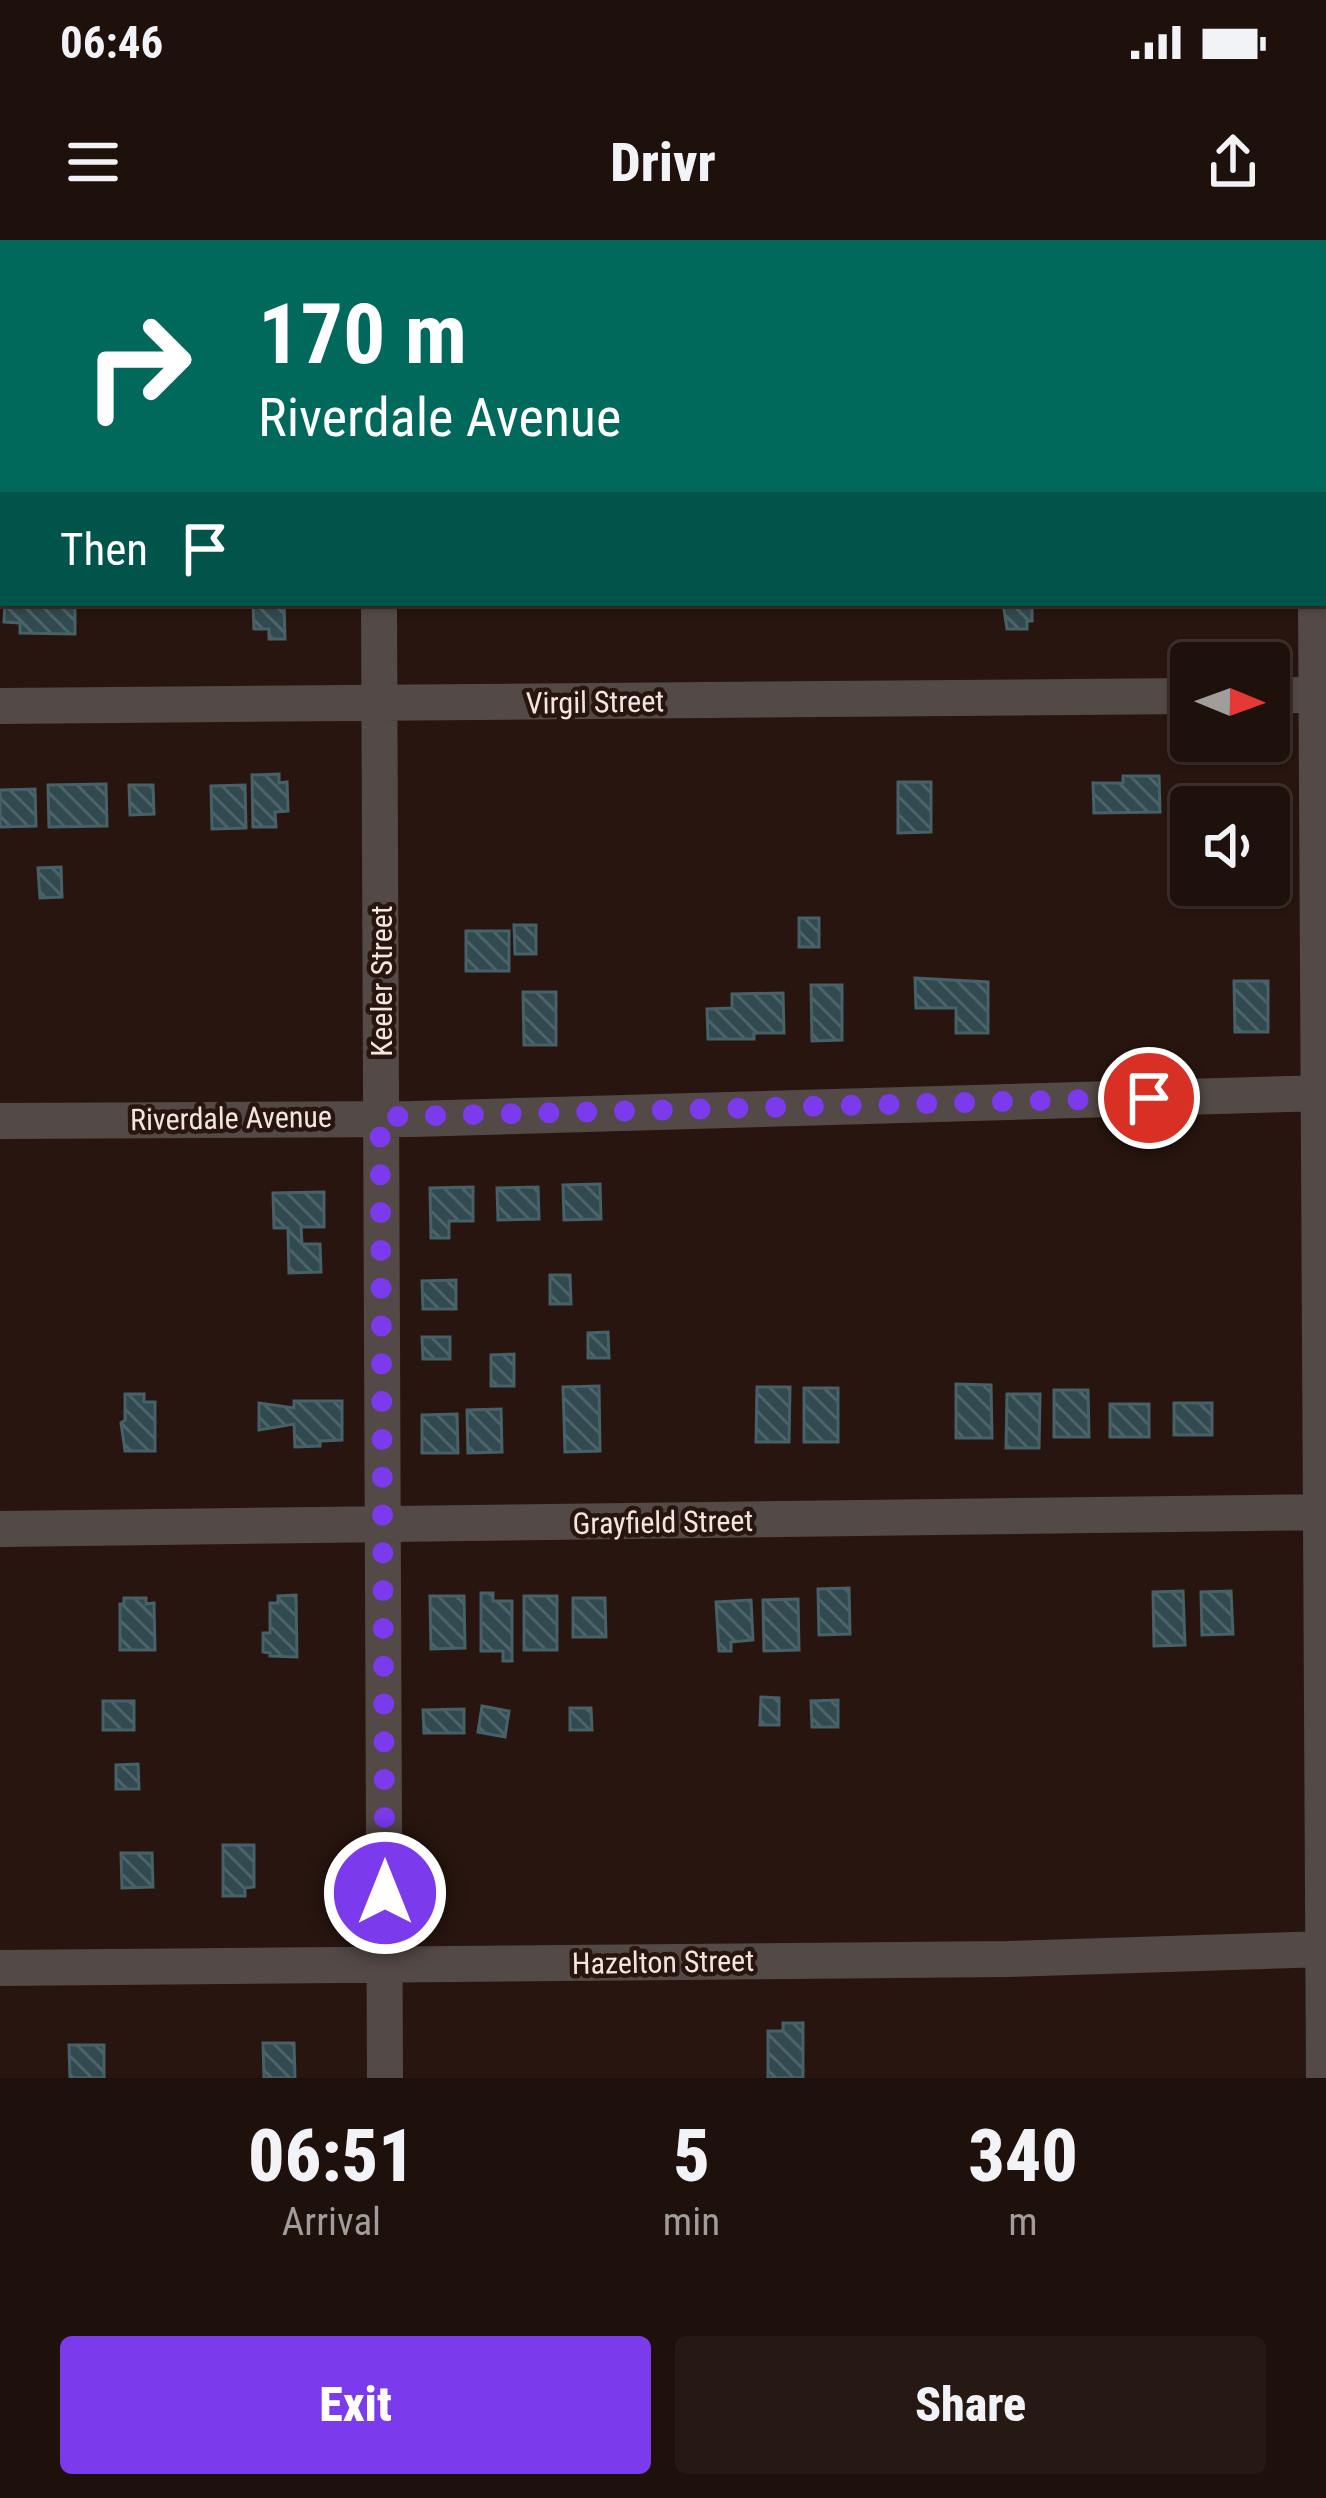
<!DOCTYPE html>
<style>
:root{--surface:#1e100b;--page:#261914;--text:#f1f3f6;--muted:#a19d9d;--line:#3c302c;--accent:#7c3aed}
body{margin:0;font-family:"Roboto Condensed",sans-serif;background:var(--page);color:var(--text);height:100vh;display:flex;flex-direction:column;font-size:45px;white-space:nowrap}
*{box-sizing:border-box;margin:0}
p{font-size:39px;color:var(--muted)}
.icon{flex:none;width:66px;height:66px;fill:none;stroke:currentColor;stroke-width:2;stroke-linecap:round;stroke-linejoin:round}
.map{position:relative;height:1838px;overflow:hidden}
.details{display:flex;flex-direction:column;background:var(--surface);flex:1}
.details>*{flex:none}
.top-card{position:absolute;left:0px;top:0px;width:1326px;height:366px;box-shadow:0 3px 9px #0004,0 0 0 3px var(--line);background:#00695c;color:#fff;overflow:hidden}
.needle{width:78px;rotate:91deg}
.buttons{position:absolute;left:1170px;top:402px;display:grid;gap:24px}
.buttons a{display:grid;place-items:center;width:120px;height:120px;border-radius:12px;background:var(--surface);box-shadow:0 3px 9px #0004,0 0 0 3px var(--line);font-size:60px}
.pin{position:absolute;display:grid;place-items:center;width:102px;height:102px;color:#fff;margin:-51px;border:6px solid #fff;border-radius:50%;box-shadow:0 3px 12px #0007}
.me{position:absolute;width:132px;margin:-66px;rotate:0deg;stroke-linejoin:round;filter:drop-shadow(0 0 9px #0008)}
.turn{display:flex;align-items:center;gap:42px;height:252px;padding:0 60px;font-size:54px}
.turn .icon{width:156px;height:156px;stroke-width:2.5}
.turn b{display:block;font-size:84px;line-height:102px}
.then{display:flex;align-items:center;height:114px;padding:0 60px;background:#0003;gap:24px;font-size:45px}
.eta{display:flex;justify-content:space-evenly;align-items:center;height:204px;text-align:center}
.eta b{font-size:72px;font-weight:800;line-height:84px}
.action{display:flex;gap:24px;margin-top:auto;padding:24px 60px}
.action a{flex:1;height:138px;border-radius:12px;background:var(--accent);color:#fff;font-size:48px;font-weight:800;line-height:138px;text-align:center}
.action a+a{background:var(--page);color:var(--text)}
.status{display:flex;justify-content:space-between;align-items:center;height:84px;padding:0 60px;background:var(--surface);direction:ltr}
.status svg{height:33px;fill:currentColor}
header{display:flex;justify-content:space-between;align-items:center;height:156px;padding:0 60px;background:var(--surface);font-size:54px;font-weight:800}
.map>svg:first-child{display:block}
</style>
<div class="status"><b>06:46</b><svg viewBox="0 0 49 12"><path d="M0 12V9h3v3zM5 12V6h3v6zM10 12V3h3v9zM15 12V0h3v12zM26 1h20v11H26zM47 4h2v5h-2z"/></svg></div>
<header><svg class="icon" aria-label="menu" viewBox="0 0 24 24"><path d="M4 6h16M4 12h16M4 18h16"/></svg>Drivr<svg class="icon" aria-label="share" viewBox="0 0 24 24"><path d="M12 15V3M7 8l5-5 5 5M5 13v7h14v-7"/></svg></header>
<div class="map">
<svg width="1326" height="1838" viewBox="0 0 1326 1838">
<defs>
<pattern id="park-dots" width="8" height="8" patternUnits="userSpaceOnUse" patternTransform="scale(3)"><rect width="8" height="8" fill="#3e1c11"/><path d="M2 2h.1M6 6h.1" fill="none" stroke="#5a3d33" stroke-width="1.8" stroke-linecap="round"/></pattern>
<pattern id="building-back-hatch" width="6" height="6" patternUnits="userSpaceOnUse" patternTransform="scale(3)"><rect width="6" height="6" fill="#304a50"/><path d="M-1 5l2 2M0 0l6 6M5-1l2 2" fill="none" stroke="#4e6469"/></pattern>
</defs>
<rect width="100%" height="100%" fill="#28150f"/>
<path fill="url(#park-dots)" d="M0,0h467v3h-464l-3,219z"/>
<path fill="url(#building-back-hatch)" stroke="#466167" stroke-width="3" d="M5,363h70v31l-55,-1v-10l-16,-1z
M246,363h38l1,36h-16v-10h-15l-1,-26z
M1003,363h29v18h-5v8h-20z
M279,534v9l8,-1 1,29 -13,1 1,15h-23l-1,-52z
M1123,536h36l1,36 -66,1 -1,-30h30z
M898,542h33v50l-33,1z
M106,544l1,42 -58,1 -1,-42z
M129,545h24l1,29 -24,1z
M245,545l1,43 -34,1 -1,-43z
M35,549l1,37 -36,1v-37z
M61,627l1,30 -22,1 -2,-30z
M799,678h20v29h-20z
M514,685h22v29h-21z
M466,691h43v40h-43z
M915,738l73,4v51h-32v-25h-40z
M1234,741h34v51h-33z
M811,745h31v55l-30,1z
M523,752h33v53h-32z
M783,753l1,40h-30v6h-46l-1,-30 25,-1v-14z
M600,944l1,35 -37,1 -1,-35z
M473,947v34h-24v17h-18l-1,-50z
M538,947l1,32 -41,1 -1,-32z
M324,952v35h-23l1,17h18l1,28 -32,1 -1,-45h-14l-1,-35z
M550,1035h20l1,29h-21z
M456,1040v29h-33l-1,-28z
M608,1092l1,26h-21v-25z
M422,1097h28v22h-27z
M514,1114v32h-23v-31z
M956,1144l35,1 1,53h-36z
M599,1146l1,65 -35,1 -2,-65z
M757,1147h33l-1,55h-33z
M804,1148h34v54h-34z
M1054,1150h34l1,47h-35z
M125,1154h19v8h11v49h-30l-4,-28 4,-3z
M1007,1154h33l-1,54h-33z
M294,1161h48v39l-22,1v5l-25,1 -1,-23 -35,6v-27l35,5z
M1174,1163h38v32h-38z
M1110,1164h39v33h-39z
M501,1169l1,43 -34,1 -1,-43z
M457,1174l1,39h-36v-38z
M849,1348l1,46 -31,1 -1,-46z
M1183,1351l2,54 -31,1 -1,-54z
M1231,1351l2,43 -31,1 -1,-43z
M481,1353h12v8h19v60h-9v-10h-22z
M296,1355l1,62 -27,-1v-3l-7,-1v-19h7v-30h8v-7z
M430,1356h34l1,52 -34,1z
M524,1356h33v54h-33z
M124,1358h22v6l8,-1 1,47h-35v-46h4z
M573,1358h32l1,39h-33z
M798,1359l1,51 -35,1 -1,-51z
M751,1360l2,40 -22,2v9h-12l-3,-49z
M761,1457l18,1v27h-19z
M838,1460v27h-26l-1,-26z
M103,1461h31v29h-31z
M482,1466l27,5 -4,26 -27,-5z
M570,1468h21l1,22h-22z
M464,1469v24h-40l-1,-23z
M138,1524l1,25h-23v-24z
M223,1605h31v42l-9,1v8h-22z
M121,1613h31l1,34 -31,1z
M783,1783h20v55h-35v-47h15z
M263,1803h31l1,35h-31z
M69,1805h35v33h-34z"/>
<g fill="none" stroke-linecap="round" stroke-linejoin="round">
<path stroke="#534946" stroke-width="36" d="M1323,51h3
M0,257l3,-2
M379,363l6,1475
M1316,363l8,1475
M1269,456l57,-2
M0,466l1191,-10
M0,881l413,-2 913,-26
M0,1289l1326,-17
M0,1728l1008,-9 318,-10"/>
</g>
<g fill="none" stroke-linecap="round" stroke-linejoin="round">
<path stroke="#7c3aed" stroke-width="21" stroke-dasharray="0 37.8" d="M385,1653l-5,-776 769,-19"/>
</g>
<g text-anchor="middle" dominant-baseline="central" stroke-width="9" stroke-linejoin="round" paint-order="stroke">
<g font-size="30" fill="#f3e5e0" stroke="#28150f">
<text transform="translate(595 462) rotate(-1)">Virgil Street</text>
<text transform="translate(381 741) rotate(-90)">Keeler Street</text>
<text transform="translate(231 878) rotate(-1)">Riverdale Avenue</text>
<text transform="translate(663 1282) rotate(-1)">Grayfield Street</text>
<text transform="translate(663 1722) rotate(-1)">Hazelton Street</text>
</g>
</g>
</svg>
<div class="buttons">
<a><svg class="needle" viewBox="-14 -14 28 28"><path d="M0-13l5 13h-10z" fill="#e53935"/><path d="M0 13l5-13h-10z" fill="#a19d9d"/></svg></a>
<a><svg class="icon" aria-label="sound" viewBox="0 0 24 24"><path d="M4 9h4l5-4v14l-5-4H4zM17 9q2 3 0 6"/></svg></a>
</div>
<div class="pin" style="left:1149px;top:858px;background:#d93025"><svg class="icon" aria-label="arrive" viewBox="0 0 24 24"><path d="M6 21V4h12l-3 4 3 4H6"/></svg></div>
<svg class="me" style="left:385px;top:1653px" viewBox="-20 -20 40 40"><circle r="17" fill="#7c3aed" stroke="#fff" stroke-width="3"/><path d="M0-11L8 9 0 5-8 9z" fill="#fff"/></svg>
<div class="top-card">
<div class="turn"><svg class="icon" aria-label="right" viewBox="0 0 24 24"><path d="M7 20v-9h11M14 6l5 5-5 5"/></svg><div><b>170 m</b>Riverdale Avenue</div></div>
<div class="then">Then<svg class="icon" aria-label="arrive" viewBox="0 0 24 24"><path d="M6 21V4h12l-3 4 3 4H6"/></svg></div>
</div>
</div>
<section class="details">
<div class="eta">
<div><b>06:51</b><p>Arrival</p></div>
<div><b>5</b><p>min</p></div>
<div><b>340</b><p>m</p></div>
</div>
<div class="action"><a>Exit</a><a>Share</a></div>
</section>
